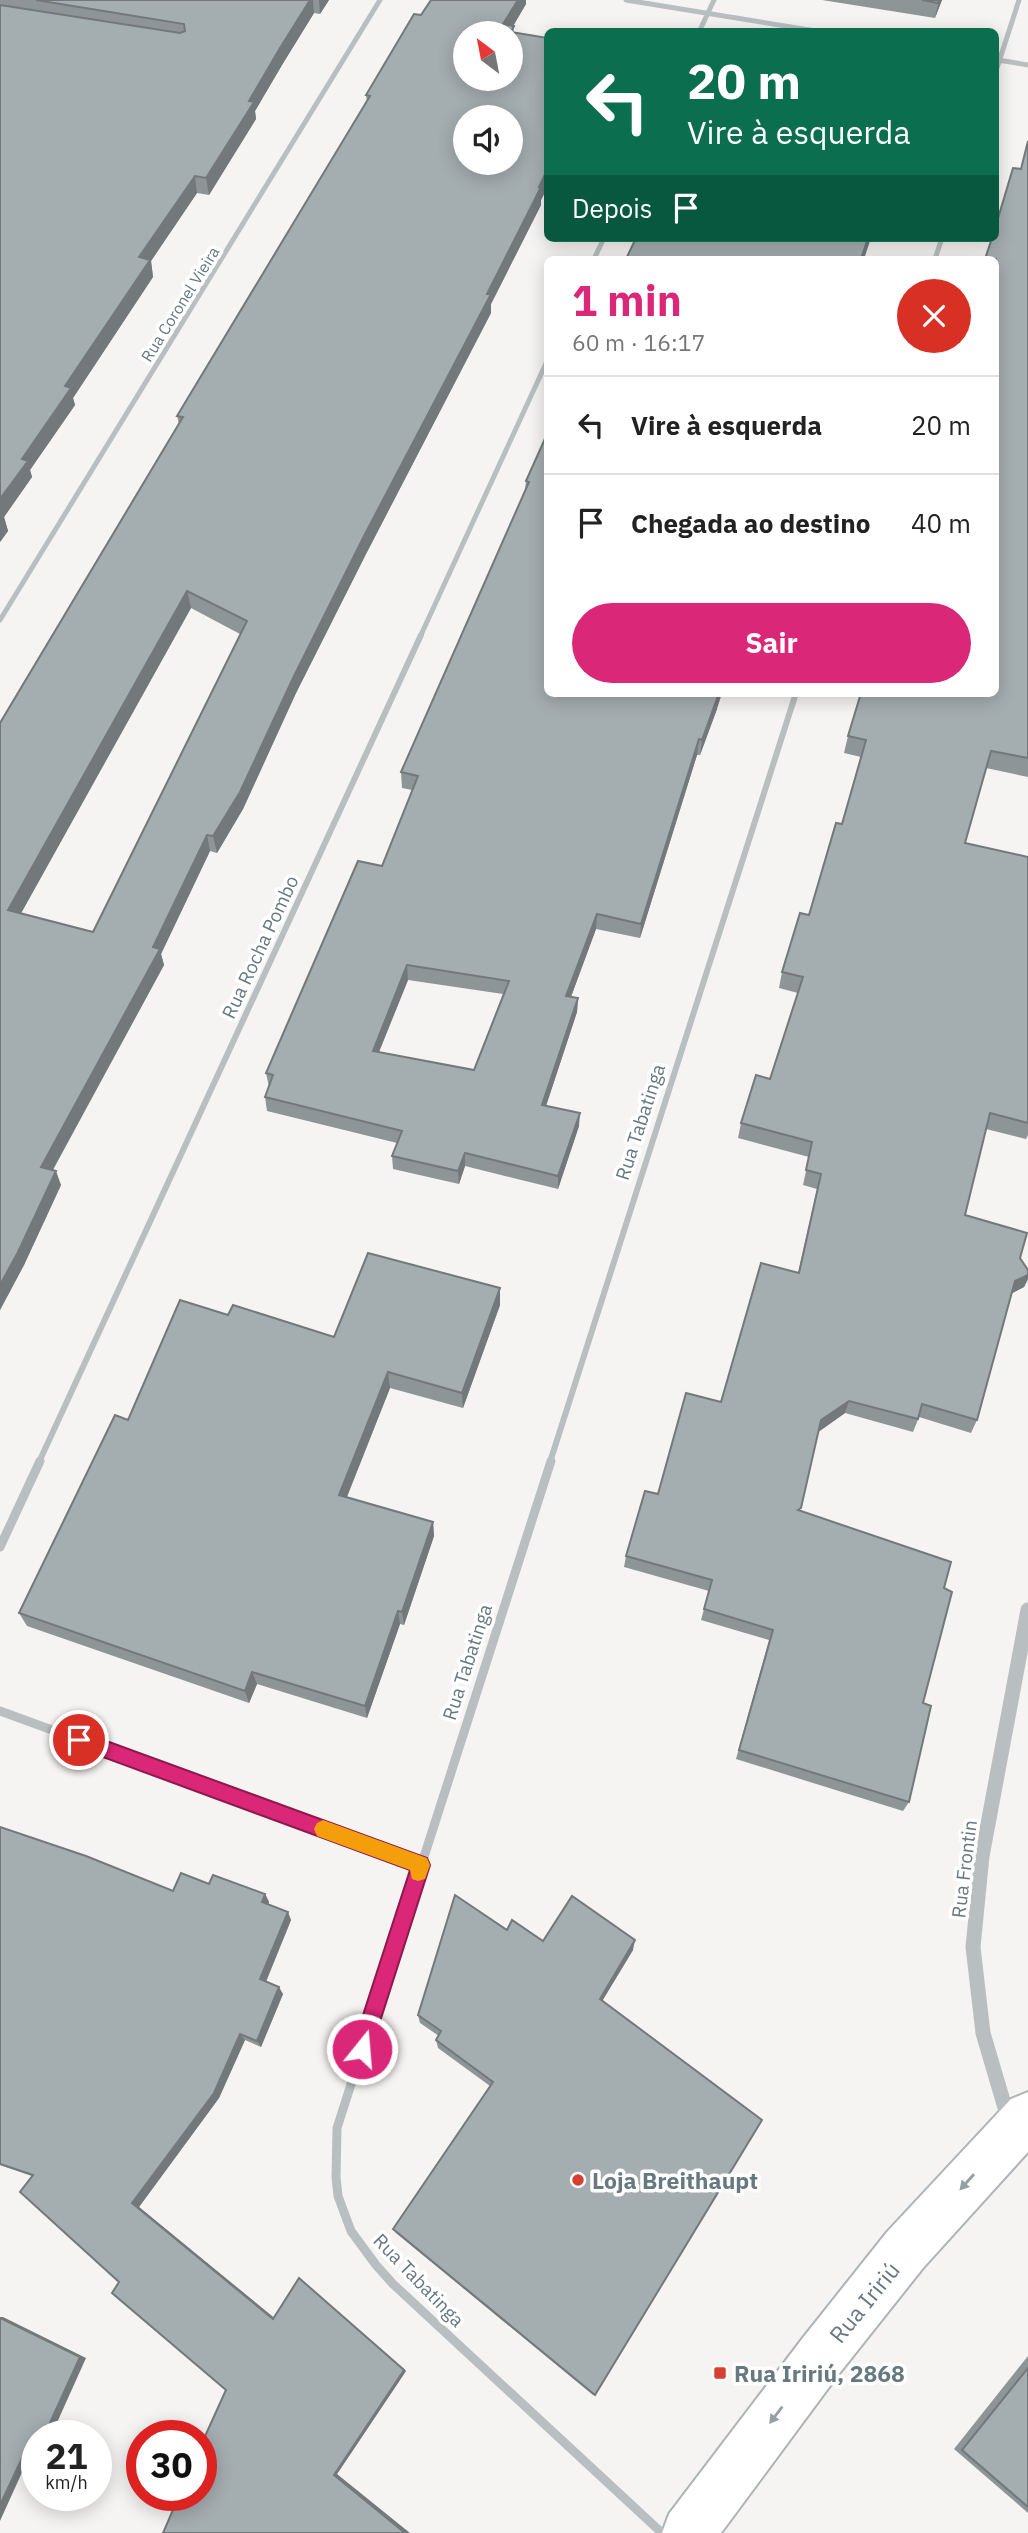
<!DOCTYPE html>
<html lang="pt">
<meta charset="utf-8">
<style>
:root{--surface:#fff;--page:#f2f2f2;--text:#222;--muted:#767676;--line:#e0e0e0;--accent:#db2777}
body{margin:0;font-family:"IBM Plex Sans",sans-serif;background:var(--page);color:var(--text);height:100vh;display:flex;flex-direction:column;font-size:26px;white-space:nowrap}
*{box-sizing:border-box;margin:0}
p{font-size:23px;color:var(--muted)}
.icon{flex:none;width:38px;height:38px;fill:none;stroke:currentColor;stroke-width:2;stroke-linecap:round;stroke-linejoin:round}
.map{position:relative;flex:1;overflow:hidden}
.details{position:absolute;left:544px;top:256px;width:455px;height:441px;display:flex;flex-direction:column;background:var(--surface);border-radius:10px;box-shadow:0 4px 18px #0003}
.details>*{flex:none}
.hud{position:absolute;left:544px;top:28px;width:455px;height:214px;border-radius:10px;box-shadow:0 4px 18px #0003;background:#0b6e4f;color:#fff;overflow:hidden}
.needle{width:46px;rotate:328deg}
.controls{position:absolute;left:453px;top:21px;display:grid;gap:14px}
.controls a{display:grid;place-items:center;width:70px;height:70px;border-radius:50%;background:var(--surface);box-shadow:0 4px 18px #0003;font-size:35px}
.speed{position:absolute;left:21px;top:2420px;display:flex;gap:14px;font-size:35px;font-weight:700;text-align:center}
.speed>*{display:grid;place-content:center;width:91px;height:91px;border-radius:50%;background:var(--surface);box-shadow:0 4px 18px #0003;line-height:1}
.speed small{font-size:18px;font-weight:400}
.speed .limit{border:10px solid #d22;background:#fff;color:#111}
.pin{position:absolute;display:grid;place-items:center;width:60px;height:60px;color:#fff;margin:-30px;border:4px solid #fff;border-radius:50%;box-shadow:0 2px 7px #0007}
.me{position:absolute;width:77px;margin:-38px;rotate:17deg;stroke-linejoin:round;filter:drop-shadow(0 0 5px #0008)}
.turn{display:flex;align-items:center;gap:24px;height:147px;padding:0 28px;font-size:32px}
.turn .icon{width:91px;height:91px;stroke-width:2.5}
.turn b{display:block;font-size:49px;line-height:60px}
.then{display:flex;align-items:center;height:66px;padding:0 28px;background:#0003;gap:14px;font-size:26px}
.round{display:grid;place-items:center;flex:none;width:74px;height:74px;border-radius:37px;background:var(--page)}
.headline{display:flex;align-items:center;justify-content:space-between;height:119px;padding:0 28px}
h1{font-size:42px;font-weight:800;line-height:52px;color:var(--accent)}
.cta{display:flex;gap:14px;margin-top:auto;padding:14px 28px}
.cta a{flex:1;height:80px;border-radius:42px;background:var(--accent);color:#fff;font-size:28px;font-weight:800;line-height:80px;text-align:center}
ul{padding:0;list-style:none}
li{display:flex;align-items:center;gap:21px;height:98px;padding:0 28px;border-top:2px solid var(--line)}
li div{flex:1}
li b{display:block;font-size:26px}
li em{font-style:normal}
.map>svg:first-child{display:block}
</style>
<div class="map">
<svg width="1028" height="2533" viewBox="0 0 1028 2533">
<rect width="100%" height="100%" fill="#f5f4f2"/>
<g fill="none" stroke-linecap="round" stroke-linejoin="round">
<g stroke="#adb3b6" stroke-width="4">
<path id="primary" d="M1028,2092v60l-105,116 -85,107 -117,158h-59l7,-19 133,-175 85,-107 124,-133z"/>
</g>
<path stroke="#b9bfc1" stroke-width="5" d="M626,0l196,32
M699,32l15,-32
M998,60l30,5
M996,71l23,-71
M594,259l10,-21
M935,259l7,-21
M0,620l380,-620
M420,637l128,-278"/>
<path stroke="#b9bfc1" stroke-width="6" d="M39,1462l382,-827
M550,1462l246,-769"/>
<path stroke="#b9bfc1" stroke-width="9" d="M551,1461l-214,667 -1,49 2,19 13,35 25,34 17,19 269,249
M0,1547l40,-86
M0,1711l421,154"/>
<path stroke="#b9bfc1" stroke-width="15" d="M1009,2121l-26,-88 -10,-86 9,-91 46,-246"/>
<use href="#primary" fill="#fff" fill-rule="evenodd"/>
</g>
<path fill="#8d9597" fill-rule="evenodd" d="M0,0h329l-9,14 -6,-1 -32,52 -27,46 1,8 -47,76 -12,-2 -46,68 2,16 -80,121 2,7 -45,65 2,7 -28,40 4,14 -8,11z
M822,0h120l-7,18z
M526,4l-13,22 1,6 34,6v148l-7,14v5l-50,99v9l-125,241 -70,139 -53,116 -26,44 -7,-2 -49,103 3,11 -111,205 8,15 -37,80 -24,45v-587l179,-299 -2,-8 190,-314 -1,-7 55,-80zM191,608l49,26 -147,298 -72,-19z
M1028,141v636l-42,-9 -21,75 63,14v278l-2,4 -40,-10 -21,86 55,43 8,12v9l-4,8 -13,6 -34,127 -6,13 -52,-16 -6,15 -68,-19 -27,19 -18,78 144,78 -21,115 -14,99 -6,9 -167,-52 33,-119 -68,-20 8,-29 -85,-24 2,-11 32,-62 63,-92 77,-129 19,-84 -14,-4 6,-28 -71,-19 3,-15 29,-44 28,-86 -19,-5 3,-16 27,-57 33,-91 19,-67 -17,-4 4,-17 148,-43 25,-524z
M548,432l169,277 -17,46h-3l-57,183 -44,-9 -25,68 7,1 -1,14 -31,94 33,20 -21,63 -93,-23 -6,18 -66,-15 -1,-13 5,-13 -130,-32 -2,-14 4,-10 -3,-14 116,-207 30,-76 -10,-2 -1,-16 124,-282 1,-9zM408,980l95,14 -29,76 -95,-18z
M500,1305l-37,103 -73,-20 -43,109 86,25 1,14 -30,89 -4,-1 -33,94 -110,-34 -8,19 -222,-77 -8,-13 109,-193 100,-105 106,22z
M0,1827l173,64 36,-7 56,10 4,8 -1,3 23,15 -25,62 17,12 -22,53 -16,-7 -26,58 -80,109 134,111 26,-40 107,93 -69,103 -111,-84 -107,-108 -87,-106 -32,-11z
M507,1930l36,11 90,9 -31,51 -7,394h-2l-197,-162 -3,-4 97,-143 -52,-38 -2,-8 3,-4 -19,-13 -2,-8z
M1028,2356v157l-74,-64z"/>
<path fill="#73797b" d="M310,0h3l1,13 -32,52 -27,46 1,8 -47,76 -3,-17 74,-130z
M319,0h10l-9,14z
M518,0h8v4l-17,29 -6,-9z
M939,0h3l-7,18z
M548,168v18l-7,14v5l-50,99v9l-125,241 -70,139 -53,116 -26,44 -4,-17 274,-542z
M195,176l2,17 -46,68 2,16 -80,121 2,7 -45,65 2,7 -28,40 4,14 -8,11v-43l22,-40 43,-73 74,-129z
M868,238h3l-7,21h-3z
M187,591l4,17 -177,318 -6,-16z
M719,693h3l-5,16 -17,46 2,-15z
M699,739l-2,16 -57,183 1,-14z
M207,835l3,16 -49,103 3,11 -118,217 -5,-15 112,-220z
M597,914l-1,15 -30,81v-14z
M407,965l1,15 -34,84 -1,-13z
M578,998l-1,14 -35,106v-13z
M580,1113l-1,13 -21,63v-13z
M465,1153v13l-6,18 -1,-13z
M56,1171l5,14 -37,80 -24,45v-25z
M1028,1275v4l-4,8 -15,8 6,-14z
M500,1288v17l-37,103 -1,-15z
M388,1372l2,16 -48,121 -3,-14z
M849,1401l-4,12 -28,20 4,-13z
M433,1522l1,14 -30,89 -2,-13z
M398,1611l2,13 -33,94 -2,-12z
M252,1672l5,12 -8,19 -4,-12z
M265,1894l4,8 -3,8 -4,-8z
M288,1912l3,8 -27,66 -4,-7z
M635,1940l-2,10 -35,58 2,-9z
M279,1987l4,7 -22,53 -4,-6z
M240,2034l5,6 -26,58 -80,109 138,113 -4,-1 -141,-116z
M299,2278l107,93 -69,103 73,59h-5l-71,-58z
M0,2317h3l83,41 -35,78h-7z
M37,2453v10h-5z
M29,2457l-29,64v-16l22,-47z"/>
<path fill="#a4adb0" stroke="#73797b" stroke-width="2" fill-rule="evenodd" d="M36,0h274l-30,48 -31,53 5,1 -48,76 -11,-2 -56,81 11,3 -85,126 6,2 -49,71 6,2 -28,38v-494l180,28 5,-2 -1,-7z
M431,0h87l-15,24 11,2 -3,6 37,6v130l-9,19h2l-54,107h4l-127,242 -70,140 -54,116 -27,44 -6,-1 -54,112 7,2 -119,218 15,4 -38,81 -18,33v-562l183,-306 -6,-1 193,-320 -4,-1 48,-81 7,1zM466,33h45v46h-45zM466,117h45v46h-45zM187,591l60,30 -154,311 -85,-22z
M922,0h17l-1,3z
M1028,141v617l-37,-7 -26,92 63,14v266l-38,-10 -25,102 62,18 -7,25 8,12v5l-13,6 -38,139 -55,-16 -4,15 -69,-18 -28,19 -20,88 -3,2 153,52 -7,26 8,4 -29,111 8,3 -22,96 -170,-52 34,-120 -69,-21 8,-29 -86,-24 19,-65 13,3 28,-101 35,9 40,-139 38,10 22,-99 -15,-4 6,-28 -71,-19 15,-48 14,4 33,-102 -21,-5 18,-59 9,2 27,-92 6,1 24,-84 -18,-4 13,-43h135v-434h-11l7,-21h4v-13l17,-57 8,1z
M636,238h232l-7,21h-235z
M548,432v261h171l-17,47 -3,-1 -58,185 -44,-10 -31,82 12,2 -36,107 38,8 -22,63 -93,-23 -7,18 -66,-15 10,-25 -137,-34 8,-22 -7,-2 92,-212 24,5 36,-90 -17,-4 128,-290 -3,-1zM407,965l102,16 -35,89 -101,-19z
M368,1253l132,35 -38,105 -74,-21 -49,123 94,27 -31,90 -4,-1 -33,95 -113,-34 -7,19 -226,-78 96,-198 13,5 52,-120 48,15 5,-10 101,32z
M0,1827l86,29 87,35 8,-18 28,11 4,-9 52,19 -3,8 26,10 -28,67 19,8 -22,54 -17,-7 -26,59 -82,110 141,116 26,-41 105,92 -70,105 71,58h-242l16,-37h22v-51l25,-55 -114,-97 7,-11 -99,-90 13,-17 -33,-11z
M455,1895l52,35 5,-10 31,21 29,-45 63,44 -35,59 162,121 -167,275 -202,-166 100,-147 -57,-42 5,-9 -23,-16z
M0,2318l80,39 -36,79h-7v17l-5,10 -10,-5 -22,47z
M1028,2368v139l-66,-57z"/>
<defs><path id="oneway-solid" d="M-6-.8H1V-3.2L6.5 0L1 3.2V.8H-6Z" transform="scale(1.75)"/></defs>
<g fill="#94a0a6">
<use href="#oneway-solid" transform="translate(967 2182) rotate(132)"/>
<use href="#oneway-solid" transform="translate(776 2415) rotate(127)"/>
</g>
<path fill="#db2777" stroke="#8e194d" stroke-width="2" d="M79,1731l348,127 3,7 -61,191 -7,3 -7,-3 -3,-7 58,-179 -337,-124 -3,-6 3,-6z"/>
<path fill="#f59e0b" d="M323,1820l104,38 3,7 -5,14 -7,2 -6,-2 -2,-9 -93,-34 -3,-7 3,-6z"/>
<g fill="#d54032" stroke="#fff" stroke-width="2.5">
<circle cx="578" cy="2180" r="7"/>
<rect x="713" y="2366" width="14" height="14" rx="3.5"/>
</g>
<g text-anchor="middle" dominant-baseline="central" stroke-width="7" stroke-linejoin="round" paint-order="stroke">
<g font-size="16" fill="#667880" stroke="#fff">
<text transform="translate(180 304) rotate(-58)">Rua Coronel Vieira</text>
</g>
<g font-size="19" fill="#667880" stroke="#fff">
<text transform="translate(260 947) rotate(-65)">Rua Rocha Pombo</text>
<text transform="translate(640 1122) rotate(-72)">Rua Tabatinga</text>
<text transform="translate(467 1662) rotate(-72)">Rua Tabatinga</text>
<text transform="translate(964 1869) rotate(-83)">Rua Frontin</text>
<text transform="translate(419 2280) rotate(46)">Rua Tabatinga</text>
</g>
<g font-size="23" font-weight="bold" fill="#667880" stroke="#fff" text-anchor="start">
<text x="592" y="2180">Loja Breithaupt</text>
<text x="734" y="2373">Rua Iririú, 2868</text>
</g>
<g font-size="23" fill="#667880" stroke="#fff">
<text transform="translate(864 2302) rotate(-51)">Rua Iririú</text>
</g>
</g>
</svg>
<div class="controls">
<a><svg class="needle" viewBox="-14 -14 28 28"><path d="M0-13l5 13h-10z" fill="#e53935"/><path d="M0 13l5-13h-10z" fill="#767676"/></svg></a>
<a><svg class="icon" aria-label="sound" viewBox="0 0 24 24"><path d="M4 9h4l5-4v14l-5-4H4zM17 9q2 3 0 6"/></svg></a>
</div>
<div class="speed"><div>21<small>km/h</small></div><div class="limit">30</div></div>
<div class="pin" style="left:79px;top:1740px;background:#d93025"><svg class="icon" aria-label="arrive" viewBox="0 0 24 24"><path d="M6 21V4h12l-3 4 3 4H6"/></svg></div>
<svg class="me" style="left:362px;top:2049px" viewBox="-20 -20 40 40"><circle r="17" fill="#db2777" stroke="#fff" stroke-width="3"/><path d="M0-11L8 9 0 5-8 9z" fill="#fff"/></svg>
<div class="hud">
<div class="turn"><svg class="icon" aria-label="left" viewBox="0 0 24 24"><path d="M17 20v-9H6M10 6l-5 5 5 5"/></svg><div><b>20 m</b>Vire à esquerda</div></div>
<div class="then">Depois<svg class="icon" aria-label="arrive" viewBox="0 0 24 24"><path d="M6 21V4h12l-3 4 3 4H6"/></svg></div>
</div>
<section class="details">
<div class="headline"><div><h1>1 min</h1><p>60 m · 16:17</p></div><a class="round" style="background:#d93025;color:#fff"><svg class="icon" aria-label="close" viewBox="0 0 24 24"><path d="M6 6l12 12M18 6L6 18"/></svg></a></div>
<ul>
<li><svg class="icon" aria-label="left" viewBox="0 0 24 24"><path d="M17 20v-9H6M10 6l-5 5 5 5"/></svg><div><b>Vire à esquerda</b></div><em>20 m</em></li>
<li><svg class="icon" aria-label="arrive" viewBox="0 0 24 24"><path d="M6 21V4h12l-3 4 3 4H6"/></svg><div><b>Chegada ao destino</b></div><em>40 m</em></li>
</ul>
<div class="cta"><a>Sair</a></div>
</section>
</div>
